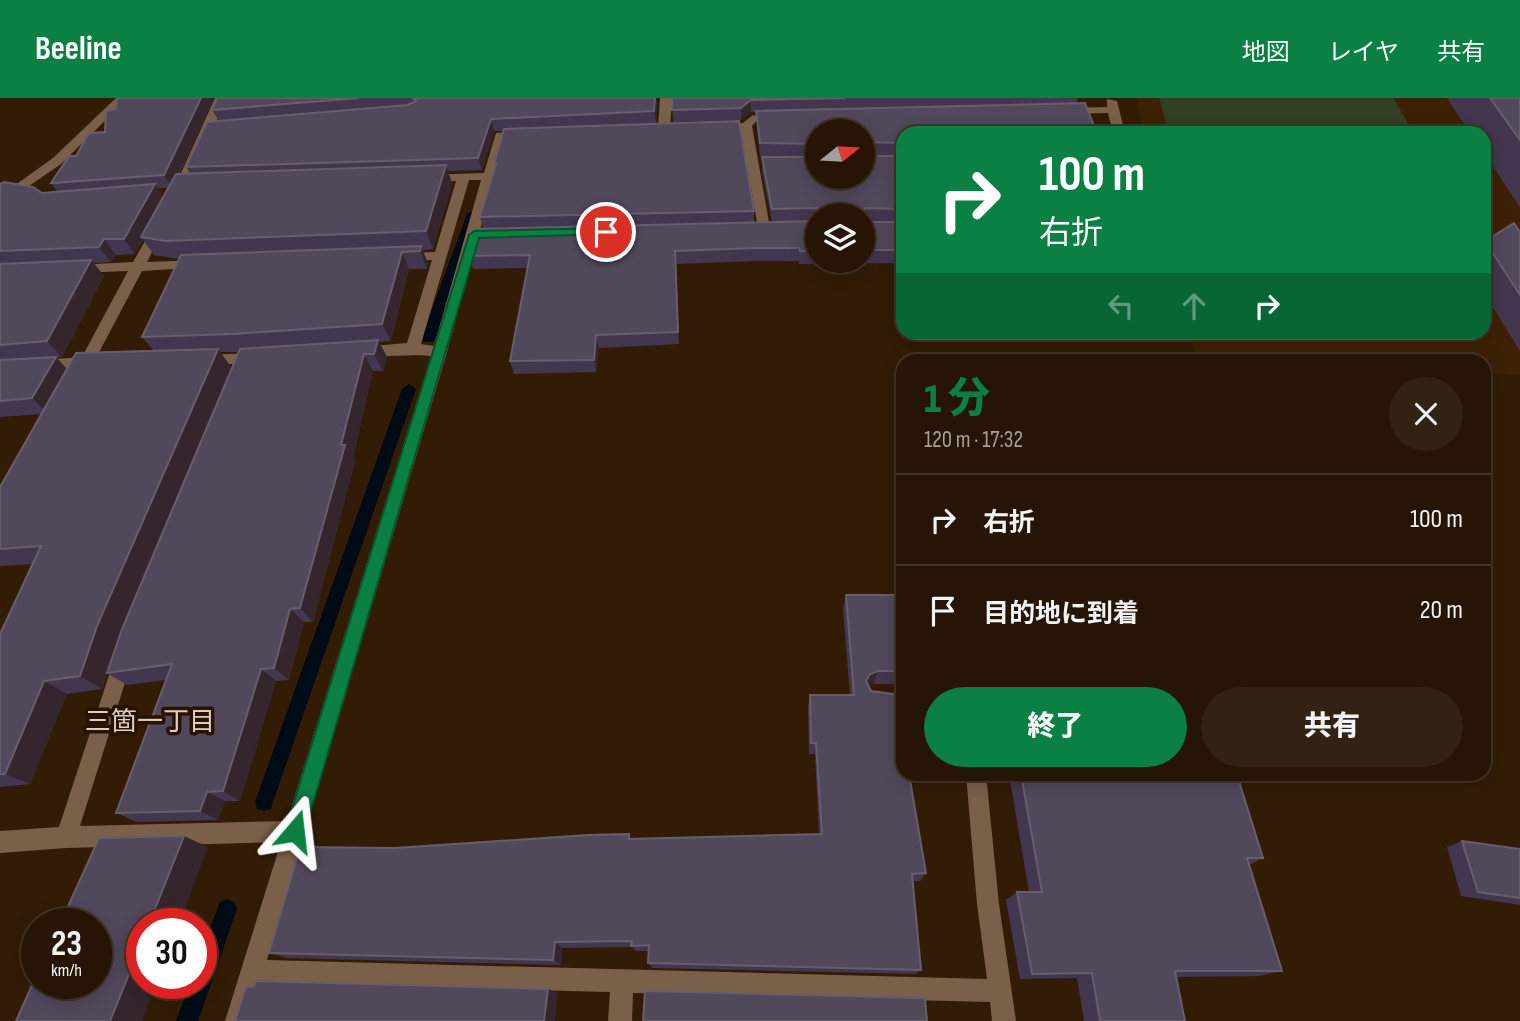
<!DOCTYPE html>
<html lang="ja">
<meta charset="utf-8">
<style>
:root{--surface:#261504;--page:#322213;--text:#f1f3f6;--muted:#a49f9a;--line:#423426;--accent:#0b8043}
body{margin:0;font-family:"Sofia Sans Condensed","Noto Sans JP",sans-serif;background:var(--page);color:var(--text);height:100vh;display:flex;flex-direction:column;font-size:26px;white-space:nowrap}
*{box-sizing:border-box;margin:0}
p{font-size:23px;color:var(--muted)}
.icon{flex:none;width:38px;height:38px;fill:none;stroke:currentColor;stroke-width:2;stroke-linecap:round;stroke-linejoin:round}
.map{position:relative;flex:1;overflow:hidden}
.drawer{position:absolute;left:896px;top:256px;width:595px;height:427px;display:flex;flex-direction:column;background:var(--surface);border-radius:21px;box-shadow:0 4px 18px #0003,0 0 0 2px var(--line)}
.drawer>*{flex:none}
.hud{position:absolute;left:896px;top:28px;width:595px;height:214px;border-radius:21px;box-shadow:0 4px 18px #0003,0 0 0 2px var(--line);background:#0b8043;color:#fff;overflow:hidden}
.needle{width:46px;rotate:72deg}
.controls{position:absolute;left:805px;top:21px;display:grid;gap:14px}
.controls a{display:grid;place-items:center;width:70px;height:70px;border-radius:50%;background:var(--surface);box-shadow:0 4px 18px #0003,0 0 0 2px var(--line);font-size:35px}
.speed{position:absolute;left:21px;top:810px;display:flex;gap:14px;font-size:35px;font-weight:700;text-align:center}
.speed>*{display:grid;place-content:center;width:91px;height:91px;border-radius:50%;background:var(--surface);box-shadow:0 4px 18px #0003,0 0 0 2px var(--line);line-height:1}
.speed small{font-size:18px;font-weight:400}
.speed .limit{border:10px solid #d22;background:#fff;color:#111}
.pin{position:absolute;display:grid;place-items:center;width:60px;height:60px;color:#fff;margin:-30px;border:4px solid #fff;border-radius:50%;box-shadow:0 2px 7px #0007}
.me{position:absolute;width:77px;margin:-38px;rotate:17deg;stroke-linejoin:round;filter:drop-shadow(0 0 5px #0008)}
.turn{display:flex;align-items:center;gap:24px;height:147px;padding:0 28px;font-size:32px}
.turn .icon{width:91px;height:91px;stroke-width:2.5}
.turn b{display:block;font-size:49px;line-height:60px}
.lanes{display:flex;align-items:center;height:66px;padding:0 28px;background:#0003;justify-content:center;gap:35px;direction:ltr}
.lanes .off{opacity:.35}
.round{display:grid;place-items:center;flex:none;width:74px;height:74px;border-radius:37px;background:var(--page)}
.summary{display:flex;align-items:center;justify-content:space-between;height:119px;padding:0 28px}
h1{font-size:42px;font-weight:800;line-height:52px;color:var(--accent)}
.cta{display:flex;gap:14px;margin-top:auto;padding:14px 28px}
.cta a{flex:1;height:80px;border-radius:42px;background:var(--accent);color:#fff;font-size:28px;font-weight:800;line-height:80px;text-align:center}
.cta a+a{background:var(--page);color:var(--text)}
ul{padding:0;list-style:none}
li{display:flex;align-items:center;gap:21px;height:91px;padding:0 28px;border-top:2px solid var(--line)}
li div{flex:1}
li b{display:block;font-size:26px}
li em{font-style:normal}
header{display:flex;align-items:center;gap:42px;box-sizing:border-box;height:98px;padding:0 35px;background:var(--accent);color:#fff}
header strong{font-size:33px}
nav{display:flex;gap:38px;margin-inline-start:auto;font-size:24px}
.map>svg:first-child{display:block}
</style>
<header>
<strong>Beeline</strong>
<nav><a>地図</a><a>レイヤ</a><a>共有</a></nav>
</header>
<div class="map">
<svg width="1520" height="923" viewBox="0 0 1520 923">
<rect width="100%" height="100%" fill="#321c06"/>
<path fill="#3d2105" d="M1136,0h384v277l-36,-1v-14h-288l-6,-27 294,-1v-199h-340z"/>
<path fill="#323f22" d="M1159,0h234l21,35h-245z"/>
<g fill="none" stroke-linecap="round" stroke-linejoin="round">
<path fill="#000b15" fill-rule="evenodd" d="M473,113l6,3 -44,125 -2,3h-10l-2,-3 46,-125z
M409,286l7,5 -143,413 -2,7 -7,2 -7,-2 -2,-7 147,-413z
M227,801l7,3 3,7 -39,112h-22l14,-37h11v-32l19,-50z"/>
<path fill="#7a6049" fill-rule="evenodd" d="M116,0h12l-67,66 -61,42v-10l53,-38z
M215,0h12l-43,95 -2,3h-8l-2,-3z
M660,0h12l-2,30 -6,3 -6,-3z
M1107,1l10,2 8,32h-12l-5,-20 -43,1 -6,-3 6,-3 42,-1z
M753,17l6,3 -7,8 18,102 -6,4 -6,-4 -17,-98h-24l-6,-3 6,-3 26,-1z
M525,33l6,3 -2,2 -24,2 -10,36 2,2 -3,3 -47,173 -180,608 720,19 -10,-75 -11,-130h20l13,130 17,117h-24l-2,-19 -357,-9 -1,28h-24l2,-29 -350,-9 -11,38h-24l56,-179 -215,6 -66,5v-22l59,-4 56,-170 2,-6 7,-3 7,3 2,6 -53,169 207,-5 144,-465c-16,-3 -71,4 -78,-4l7,-5 47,-4 25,-83 -30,1 -7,-4 7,-4 33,-1 21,-71 -29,1 -4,-1v-6l61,-2 12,-40zM469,82h12l-47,166 -13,-2z
M159,125l6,4 -18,35 52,-2 5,1v6l-62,4 -46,87 2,4 -12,14h-10l-2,-4 2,-4 -76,5v-10l82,-6 46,-86 -51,2 -7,-4 7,-4 56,-3 20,-35z
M259,255l7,5 -7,5 -56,2 -7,-5 7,-5z"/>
</g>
<path fill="#42374f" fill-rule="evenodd" d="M214,0l-35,76 11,-1 -4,-6 33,-46 -7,-11 5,-12h440l-1,25 98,88v11h18l-10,-52v-13h14l-16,-1 -3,-32 -1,-12h-5l-10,8 -68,2 -1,-24h406l-2,5 -173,30v130l-104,1v-3h-44l-79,3 3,80 -80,4 -3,24 -82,2 -4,-13 17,-93 -54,1 -5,-13 15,-28 -3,-11 16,-51 -1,-5 8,-30h-9l-12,39 -34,1 4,13 -19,65 -10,1 5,14 -1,5h-18l-18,72 -12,1 8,15 -4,14h-10l-20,86 2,4 -42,161h-9l-15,58 -13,1 -36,120h-15l-7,19 -81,2 -21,-9 50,-133 -39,5 -20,-12 14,-42 -19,58 -35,5 -37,90 -30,3v-153l33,-70 -33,2v-79l41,-73 -41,3v-233l42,9 16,-1 -7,-9 25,-27 29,-24 11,-23zM817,33l46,46h-46zM158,90h10l-5,9zM817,117h46v46h-46zM143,142l11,15 25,4 -37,78 12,14 -87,18 -11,-12 -18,1 24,-1 42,-81 -10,-13 17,-1 5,-7 19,-1zM220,254h19l-103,245 95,-230z
M1447,0h73v109l-36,-54v-20h-14z
M1520,134v119l-36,-58v-50l1,-2z
M846,497h57v69h-5v7l-4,13h-20l-6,2 35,88 23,99 -6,8h-8l9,89 -6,4 -263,-6 -4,-5 1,-12h-13l-4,-4 -70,1 -1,17 -274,-7 -18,-5 126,-105 236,-9 188,-5 -4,-80h-6l-1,-47 2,-12h40l-7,-86z
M1009,676h164l1,4 89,80 -14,7 33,106 -23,5 -83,1 9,44h-101l-7,-43 -57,1 -14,-79 11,-8h12z
M1462,743l58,8v56l-59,-9 -14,-49z"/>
<path fill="#34262c" d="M201,0h13l-42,89 -8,-12z
M655,0h2l-1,25 -2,-12z
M751,2v12l-10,8v-12z
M491,21l3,12 -12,39 -4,-12z
M446,67l6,19 -19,65 -7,-18z
M155,86l10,16 -24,37 2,3 -8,14 -11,-15z
M104,141l12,16 -5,7 -12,-15z
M421,148l7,18 -1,5 -7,-18z
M675,153l1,13 3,80 -1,-12z
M402,154l7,17 -18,72 -9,-17z
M91,162l13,16 -42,81 -15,-16z
M596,237l3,13 -3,24 -2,-12z
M378,242l9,17 -4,14 -9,-17z
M218,251l13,18 -113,273 -16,49 -22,-13 17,-50z
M364,256l9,17 -20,86 2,4 -42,161 -13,-14z
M56,259l14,16 -22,40 -16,-15z
M290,511l14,13 -15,58 -15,-12z
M261,571l15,12 -36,120 -17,-10z
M878,573l-4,13 -7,3 -1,-6 4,-7z
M44,583l23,13 -37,90 -25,-10z
M207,694l18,9 -7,19 -18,-9z
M184,738l24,11 -29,77h-30z
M142,844v42h14l-14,37h-32z
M555,844l7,6 -1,17 -8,-5z
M548,891l10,4 -3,28h-11z"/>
<path fill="#52485b" stroke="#685d6b" stroke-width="2" d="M117,0h84l-37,77 -113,8 18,-27h7l13,-23 16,-1 1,-21 10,-2z
M217,0h142l-147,12z
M413,0h242l-1,13 -163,8 -13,39 -292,9 21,-45 201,-17 8,-4z
M672,0h173l-94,2 -10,8 -69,2z
M1490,0h30v42z
M1085,5l12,30h-194v10l-39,-1 -1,7v-18h-46v13l-57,-1 -4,-32z
M739,23l15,90 -274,6 16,-53 -1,-3 9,-32z
M863,56l1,2h39v53l-38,-1 -2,8 -43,-1 1,-4 -3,-3 -46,1 -10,-52h55v20h46z
M446,67l-20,66 -261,10 -24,-4 35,-63z
M4,84l29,5 9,6 113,-9 -31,55h-20l-5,8 -99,4v-67z
M863,122l2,2h38v28h-40z
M817,123v30h-17l-1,-3h-44l-80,3 3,81 -82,3 -2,25 -84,1 20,-106 -62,1 8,-27z
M1514,125l6,9v63l-35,-54z
M421,148l-1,5 -18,1 -20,72 -149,10 -91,3 39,-82z
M91,162l-44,81 -47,4v-81z
M378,242l-4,14h-10l-23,91h4l-45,163 -10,1 -16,59 -13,1 -38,122 -16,1 -7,19 -84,2 56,-149 -65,9 15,-44 118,-280z
M218,251l-121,277 -17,50 -36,5 -39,93h-5v-140l41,-88 -41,3v-62l76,-134z
M56,259l-24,41 -32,3v-41z
M846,497h57v55h-7l2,21h-20l-8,3 -4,7 5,10 29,4 3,30v49h6l17,99 -14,1 9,96 -273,-7 1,-18 -18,1 1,-5 -77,1 -2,18 -284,-7 31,-106 95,1 193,-13 41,-1v5l193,-5 -6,-91h-5l-1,-48h44z
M1021,676h152l1,4h64l25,80h-16l35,113h-107l10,50h-85l-8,-48 -60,1 -15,-82h25z
M184,738l-35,88h-7v18l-32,79h-94l21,-47v10h59v-60h-36l39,-86z
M1462,743l58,8v49l-42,-6z
M256,883l292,8 -4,32h-309l11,-34 8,-1z
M645,893l280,7 2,23h-284z"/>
<path fill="#0b8043" stroke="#07532c" stroke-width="2" d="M606,130l5,1v5l-132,4 -174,593 -3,7 -7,2 -7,-2 -3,-7 184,-596 5,-4z"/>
<g text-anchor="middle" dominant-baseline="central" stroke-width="7" stroke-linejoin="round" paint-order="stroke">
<g font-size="26" fill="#ddcec2" stroke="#281200">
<text x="150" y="624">三箇一丁目</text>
</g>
</g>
</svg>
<div class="controls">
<a><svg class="needle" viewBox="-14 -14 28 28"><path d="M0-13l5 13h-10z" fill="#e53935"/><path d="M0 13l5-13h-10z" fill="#a49f9a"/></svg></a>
<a><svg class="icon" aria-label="layers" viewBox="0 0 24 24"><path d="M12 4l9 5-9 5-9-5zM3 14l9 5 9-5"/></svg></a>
</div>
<div class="speed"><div>23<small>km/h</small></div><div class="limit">30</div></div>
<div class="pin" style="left:606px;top:134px;background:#d93025"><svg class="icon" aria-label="arrive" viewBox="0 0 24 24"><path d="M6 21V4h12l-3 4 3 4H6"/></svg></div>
<svg class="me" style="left:295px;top:733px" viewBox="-20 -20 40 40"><path d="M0-17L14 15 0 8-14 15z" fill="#0b8043" stroke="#fff" stroke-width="4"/></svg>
<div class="hud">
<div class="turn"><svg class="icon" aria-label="right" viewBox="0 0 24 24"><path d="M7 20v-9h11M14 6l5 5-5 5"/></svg><div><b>100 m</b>右折</div></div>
<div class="lanes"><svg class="icon off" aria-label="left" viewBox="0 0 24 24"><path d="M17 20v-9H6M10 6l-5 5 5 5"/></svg><svg class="icon off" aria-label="ahead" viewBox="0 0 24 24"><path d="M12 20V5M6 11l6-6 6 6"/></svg><svg class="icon" aria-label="right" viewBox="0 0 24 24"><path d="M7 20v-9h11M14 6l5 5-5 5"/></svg></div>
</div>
<section class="drawer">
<div class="summary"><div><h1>1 分</h1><p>120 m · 17:32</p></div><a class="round"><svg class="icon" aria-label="close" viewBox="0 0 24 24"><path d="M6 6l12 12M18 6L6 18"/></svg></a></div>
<ul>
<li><svg class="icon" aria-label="right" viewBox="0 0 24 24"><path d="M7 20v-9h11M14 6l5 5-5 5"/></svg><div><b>右折</b></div><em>100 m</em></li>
<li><svg class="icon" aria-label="arrive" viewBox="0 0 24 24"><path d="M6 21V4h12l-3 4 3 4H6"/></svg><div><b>目的地に到着</b></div><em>20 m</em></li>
</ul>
<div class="cta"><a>終了</a><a>共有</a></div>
</section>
</div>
